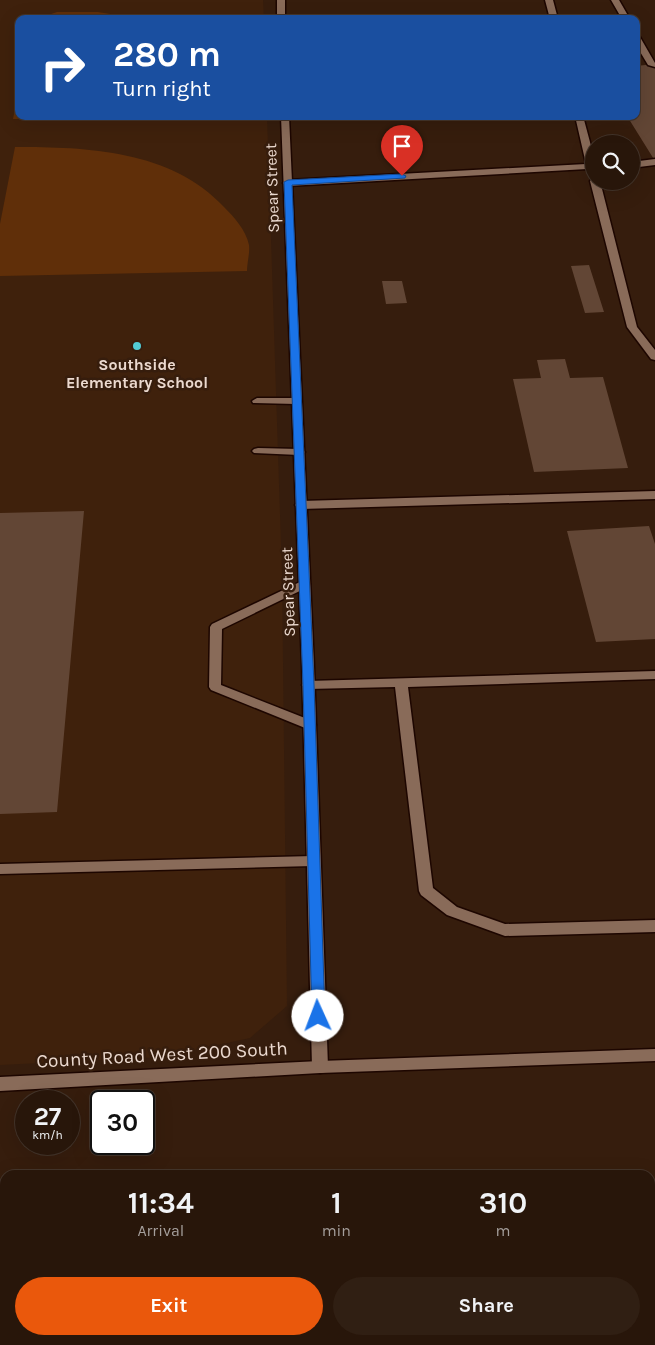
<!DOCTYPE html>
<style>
:root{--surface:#28160a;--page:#301f13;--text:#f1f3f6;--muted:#a59f9c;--line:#44352b;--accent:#ea580c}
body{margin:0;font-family:Karla,sans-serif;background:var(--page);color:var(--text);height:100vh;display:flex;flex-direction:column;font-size:19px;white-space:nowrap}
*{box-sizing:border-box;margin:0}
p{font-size:16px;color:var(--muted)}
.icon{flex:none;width:28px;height:28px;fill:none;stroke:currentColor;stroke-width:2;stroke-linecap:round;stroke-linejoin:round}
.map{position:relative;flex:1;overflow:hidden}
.sheet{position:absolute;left:0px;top:1170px;width:655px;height:175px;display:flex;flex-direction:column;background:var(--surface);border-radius:15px 15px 0 0;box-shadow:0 5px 20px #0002,0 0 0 1px var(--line)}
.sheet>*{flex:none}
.hud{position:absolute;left:15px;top:15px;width:625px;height:105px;border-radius:10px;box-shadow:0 5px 20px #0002,0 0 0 1px var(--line);background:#1a4fa0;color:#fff;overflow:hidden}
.tools{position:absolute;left:585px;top:135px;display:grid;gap:10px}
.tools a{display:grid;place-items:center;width:55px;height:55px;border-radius:50%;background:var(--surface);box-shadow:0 5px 20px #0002,0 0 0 1px var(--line);font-size:25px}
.speed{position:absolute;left:15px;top:1090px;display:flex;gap:10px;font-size:25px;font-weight:700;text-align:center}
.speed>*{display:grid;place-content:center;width:65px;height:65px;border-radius:50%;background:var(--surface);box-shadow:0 5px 20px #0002,0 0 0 1px var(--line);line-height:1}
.speed small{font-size:12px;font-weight:400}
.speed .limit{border:2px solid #111;border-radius:8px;background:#fff;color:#111}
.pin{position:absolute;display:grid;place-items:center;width:42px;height:42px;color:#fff;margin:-51px -21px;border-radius:50% 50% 50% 0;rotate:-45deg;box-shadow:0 0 5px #0007}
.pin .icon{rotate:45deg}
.me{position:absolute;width:55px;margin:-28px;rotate:358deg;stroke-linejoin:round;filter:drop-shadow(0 0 4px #0008)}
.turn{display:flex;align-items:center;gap:18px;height:105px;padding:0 15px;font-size:22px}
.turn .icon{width:65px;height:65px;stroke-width:2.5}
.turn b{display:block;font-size:35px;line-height:42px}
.eta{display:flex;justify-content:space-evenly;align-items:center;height:85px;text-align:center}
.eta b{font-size:30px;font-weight:700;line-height:35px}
.primary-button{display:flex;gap:10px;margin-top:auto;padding:10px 15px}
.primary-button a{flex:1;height:58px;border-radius:30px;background:var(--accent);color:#fff;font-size:20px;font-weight:700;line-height:58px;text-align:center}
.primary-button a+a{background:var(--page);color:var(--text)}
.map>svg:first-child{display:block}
</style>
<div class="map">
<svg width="655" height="1345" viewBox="0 0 655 1345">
<rect width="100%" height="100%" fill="#361d0d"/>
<path fill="#3f210c" d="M0,0h263l1,19h-245v97h248l15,460 5,430 -37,32 -88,19 -162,8z"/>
<path fill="#602f09" d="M57,12h41l43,7h-105z
M19,89v27h222l-228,3z
M15,147c72,0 156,3 209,60 10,10 22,23 25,38 1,8 -2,18 -2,26l-247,5v-52z"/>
<path fill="#624635" d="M655,64v97l-28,-45h9v-50z
M589,265l15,47 -19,1 -14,-47z
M382,281h20l5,22 -21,1z
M565,359l5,19 33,-1 25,91 -94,4 -21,-93 28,-1 -4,-18z
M84,511l-27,301 -57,2v-301z
M649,526l6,18v95l-59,3 -29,-111z"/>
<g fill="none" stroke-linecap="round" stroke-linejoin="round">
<g stroke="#1d0600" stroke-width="3">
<path id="service" d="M545,0h8l5,19h-8z
M611,0h8l11,19h-8z
M636,35l4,2 15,26v4l-7,-2 -12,-20z
M575,116h8l11,41v19l-4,-1 -3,-6 -299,17 -5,-3 5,-3 298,-16z
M655,159v6l-24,3v-6z
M592,179h2v2h6l37,146 18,23v10l-4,-1 -24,-32 -37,-146z
M257,398h39l5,3 -5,3 -43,-1 -1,-2z
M258,448l41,1 6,3 -6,3 -45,-2 -2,-2 2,-2z
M655,491v8l-354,10 -6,-4 6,-4z
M304,580l6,4 -2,3 -86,42 -1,56 94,37 1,3 -1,3 -5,2 -99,-40 -2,-3 1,-60 2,-3z
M655,671v8l-247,8 25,201 24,19 48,17 150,-4v12l-150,4 -58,-21 -26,-20 -2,-4 -24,-204 -87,2 -6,-4 6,-4z
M313,856l5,1 2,4 -2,4 -5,1 -313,8v-10z"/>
</g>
<g stroke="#1d0600" stroke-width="3">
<path id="minor" d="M277,0h8v19h-8z
M281,116h8l25,550 14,401 -3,5 -5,1 -5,-1 -3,-5 -10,-401z"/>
</g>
<g stroke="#1d0600" stroke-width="3">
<path id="tertiary" d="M655,1049v12l-335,12 -320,18v-14l320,-16z"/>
</g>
<use href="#service" fill="#896b59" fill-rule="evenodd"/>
<use href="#minor" fill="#896b59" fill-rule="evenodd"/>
<use href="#tertiary" fill="#896b59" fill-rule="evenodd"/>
</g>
<path fill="#1a73e8" stroke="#114b97" d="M402,174l4,2 -1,2 -113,7 22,500 11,331 -2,4h-9l-2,-4 -9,-331 -19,-503 4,-2z"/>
<circle fill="#52ccd5" stroke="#361d0d" stroke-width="2" cx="137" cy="346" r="5"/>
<g text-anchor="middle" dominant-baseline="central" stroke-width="5" stroke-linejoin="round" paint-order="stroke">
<g font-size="16" fill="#ebd9cf" stroke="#361d0d">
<text transform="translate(272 188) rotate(-92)">Spear Street</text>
<text transform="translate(288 592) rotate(-92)">Spear Street</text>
</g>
<g font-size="16" font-weight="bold" fill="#ebd9cf" stroke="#361d0d">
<text x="137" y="364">Southside<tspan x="137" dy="18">Elementary School</tspan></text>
</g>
<g font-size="19" fill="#ebd9cf" stroke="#361d0d">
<text transform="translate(162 1055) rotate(-3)">County Road West 200 South</text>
</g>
</g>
</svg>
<div class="tools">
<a><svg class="icon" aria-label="search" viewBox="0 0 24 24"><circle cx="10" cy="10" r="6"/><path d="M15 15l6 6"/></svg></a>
</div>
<div class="speed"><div>27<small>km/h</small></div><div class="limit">30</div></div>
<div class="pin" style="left:402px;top:176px;background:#d93025"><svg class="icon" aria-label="arrive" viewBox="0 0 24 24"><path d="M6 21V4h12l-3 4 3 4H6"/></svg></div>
<svg class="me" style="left:318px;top:1016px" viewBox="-20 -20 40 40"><circle r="19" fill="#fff"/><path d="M0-13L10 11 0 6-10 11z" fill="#1a73e8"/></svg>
<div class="hud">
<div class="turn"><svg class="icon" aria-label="right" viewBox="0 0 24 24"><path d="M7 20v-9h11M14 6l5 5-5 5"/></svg><div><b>280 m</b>Turn right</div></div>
</div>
<section class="sheet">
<div class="eta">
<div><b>11:34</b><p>Arrival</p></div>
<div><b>1</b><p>min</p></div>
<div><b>310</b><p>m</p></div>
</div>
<div class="primary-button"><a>Exit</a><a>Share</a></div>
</section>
</div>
